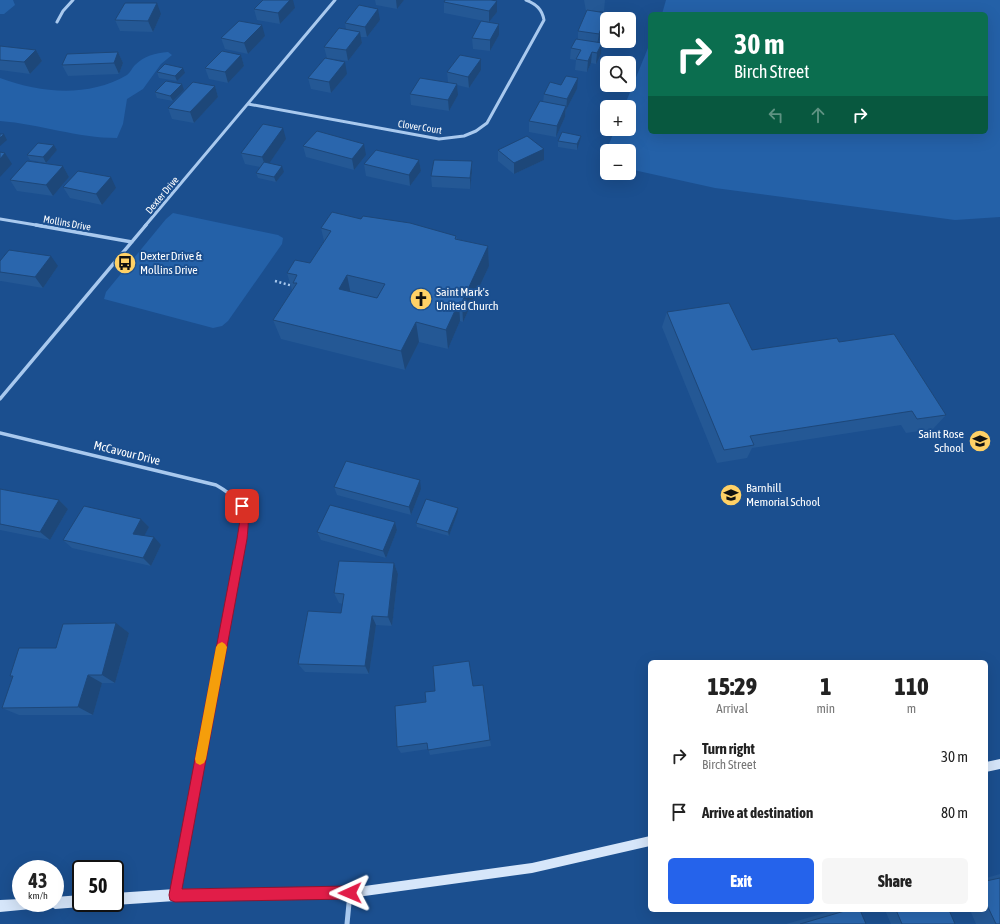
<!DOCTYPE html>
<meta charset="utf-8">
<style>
:root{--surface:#fff;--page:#f6f6f6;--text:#222;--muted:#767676;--accent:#2563eb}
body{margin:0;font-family:"Asap Condensed",sans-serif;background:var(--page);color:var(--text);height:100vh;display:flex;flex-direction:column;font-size:15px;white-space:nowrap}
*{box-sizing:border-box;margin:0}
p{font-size:13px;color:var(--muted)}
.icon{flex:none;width:22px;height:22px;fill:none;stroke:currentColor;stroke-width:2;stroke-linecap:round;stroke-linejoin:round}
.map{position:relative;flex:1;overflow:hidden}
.sheet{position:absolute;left:648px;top:660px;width:340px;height:252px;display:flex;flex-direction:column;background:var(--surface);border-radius:6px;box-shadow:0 4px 16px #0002}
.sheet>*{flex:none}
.banner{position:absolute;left:648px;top:12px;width:340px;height:122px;border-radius:6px;box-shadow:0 4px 16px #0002;background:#0b6e4f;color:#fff;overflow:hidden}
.buttons{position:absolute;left:600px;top:12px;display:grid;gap:8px}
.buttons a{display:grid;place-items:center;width:36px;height:36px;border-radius:6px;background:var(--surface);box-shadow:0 4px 16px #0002;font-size:20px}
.speed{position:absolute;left:12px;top:860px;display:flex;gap:8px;font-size:20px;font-weight:700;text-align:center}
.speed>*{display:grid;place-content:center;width:52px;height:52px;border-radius:50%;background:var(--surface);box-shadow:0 4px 16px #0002;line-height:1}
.speed small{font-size:10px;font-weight:400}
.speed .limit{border:2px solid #111;border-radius:6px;background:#fff;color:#111}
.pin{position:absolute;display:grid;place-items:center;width:34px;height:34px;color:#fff;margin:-17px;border-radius:8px;box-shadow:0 2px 6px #0006}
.me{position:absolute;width:44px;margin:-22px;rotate:269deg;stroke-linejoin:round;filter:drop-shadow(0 0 3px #0008)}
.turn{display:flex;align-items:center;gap:14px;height:84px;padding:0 20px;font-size:18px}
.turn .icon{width:52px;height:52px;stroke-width:2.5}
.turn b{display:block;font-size:28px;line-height:34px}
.lanes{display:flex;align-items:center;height:38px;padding:0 20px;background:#0003;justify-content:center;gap:20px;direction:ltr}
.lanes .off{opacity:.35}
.eta{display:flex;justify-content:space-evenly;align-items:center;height:68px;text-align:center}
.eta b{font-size:24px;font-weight:800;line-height:28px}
.cta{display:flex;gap:8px;margin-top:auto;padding:8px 20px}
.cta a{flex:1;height:46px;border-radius:6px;background:var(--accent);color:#fff;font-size:16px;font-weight:800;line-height:46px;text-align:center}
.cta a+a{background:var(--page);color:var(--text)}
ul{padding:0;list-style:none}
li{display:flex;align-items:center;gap:12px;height:56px;padding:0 20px}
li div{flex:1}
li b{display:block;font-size:15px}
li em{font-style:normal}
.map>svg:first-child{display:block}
</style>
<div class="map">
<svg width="1000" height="924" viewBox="0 0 1000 924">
<rect width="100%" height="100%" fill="#1b4f8f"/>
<path fill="#2461a8" d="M0,0h13l2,5 -11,9h-4z
M666,0h334v217l-45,3 -240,-32 -86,-19v-18h-22v14l-6,-1 14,-35h14v-22h-5l26,-64v89h336v-118h-324z
M168,52l4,3 -11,9 -18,25 -16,10 -4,25 -6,14c-40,0 -77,-14 -117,-17v-43c41,15 87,20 127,-3 3,-2 5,-7 8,-10 9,-9 20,-12 33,-13z
M173,213l105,22 5,3 -1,6 -54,77 -6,5 -9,2 -109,-29 2,-7 60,-73z"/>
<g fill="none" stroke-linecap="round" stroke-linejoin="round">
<path stroke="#a9c9ee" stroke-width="2.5" stroke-dasharray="2 2.5" stroke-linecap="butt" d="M275,281l18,5"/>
<path stroke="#a9c9ee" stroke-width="3" d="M57,22l6,-11 10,-11
M248,104l191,35 25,-3 12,-5 11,-8 57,-103c-2,-11 -8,-16 -18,-20
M0,219l42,7
M145,226l190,-226"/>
<path stroke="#a9c9ee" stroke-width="3.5" d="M36,225l96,17
M0,399l146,-174
M0,433l216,52c18,10 28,20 27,41"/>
<path stroke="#a9c9ee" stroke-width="5" d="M175,893l67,-354 1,-14
M347,924l3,-31"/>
<path fill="#d6e6fa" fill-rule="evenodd" d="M1000,759v10l-14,3v-10z
M650,836v10l-118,27 -182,25 -175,3 -60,4 -4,-2h4v-10l60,-4 175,-1 182,-25z
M81,895v8h5l-1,2 -4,2 -26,2 -3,-2 -52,5v-12l21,-1v4h34v-6z"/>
</g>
<path fill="#245895" d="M375,0h29l-7,9 -21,-4z
M584,0h21l-1,11h-10l12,2 -1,11 -7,18 4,1 -1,11 -5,10 -5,-1 -4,9 -12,-2 1,-10 -6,-1 1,-11 7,-9v-8l8,-20z
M497,1v11l-8,10 -45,-9v-11z
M295,8l-15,16 -23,-4 -3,-11z
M161,14l-8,18 -33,-1 -5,-11z
M380,20l-13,17h-6l1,6 -14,18 -21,-3 -3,-11 22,-18 -1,-6z
M499,35l-9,16 -17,-2 -1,-11z
M265,36l-17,18 -23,-5 -4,-11z
M0,46l36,4 6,11 -12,13 -30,-4z
M118,52l5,11 -4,11 -51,2 -6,-11z
M241,55l3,11 -16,17 -19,-4 -4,-11z
M481,70l-12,18 -12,-3 1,10 -9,16 -38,-6 -1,-11 38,-12 -1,-10z
M157,72l28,1 -8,8 -18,-3z
M347,74l-16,19 -20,-4 -3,-11z
M215,86l3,11 -24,26 -22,-4 -4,-11z
M577,89l-11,21 -1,7 -9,20 -27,-5v-11l14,-19 1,-8z
M184,90l-11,11 -16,-3 -2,-6z
M581,136l-1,5 -3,9 -19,-3v-6z
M286,139l-17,24 15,9 -8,10 -18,-4 -2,-5 4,-6 -15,-3 -4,-11z
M54,145l3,5 -11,13 -16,-3 -3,-5z
M303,146l63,9 -12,15 -48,-13z
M498,150l46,10 -30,14 -16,-13z
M419,160l2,11 -11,15 -44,-10 -2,-12z
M472,161v11l-2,17 -38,-2 -1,-11z
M63,166l6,11 -16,19 -36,-5 -7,-11z
M63,187l53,1 -14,17 -32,-7z
M361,219l95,17 1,3 31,7 1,20 -26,56 -3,-1 -12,28 -29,-7 -14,28 -124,-31 -8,-19 19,-30 -5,-17 23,-10 14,-22 -3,-13z
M0,261l58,5 -15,22 -42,-7h-1z
M667,312l85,38 87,-8 107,73 -13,14 -27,4 -5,-8 -149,23 -5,10 -30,5 -55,-136z
M334,487l87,2 -10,26 -74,-20z
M0,489l59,11 9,9 -18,31 -50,-10z
M458,508v4l-9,24 -32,-9 -1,-4z
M141,519l8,8 -5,9 17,9 -10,21 -79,-18 -9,-8z
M395,522l2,8 -11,28 -65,-18 -4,-8z
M394,563l4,11 -6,52 -16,-1 -7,49 -64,-2 -7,-8 43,-51 2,-9 -4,-1 -5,-10z
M116,623l13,10 -14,50h-13l-9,32h-74l-17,-7 11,-31 -3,-1 46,-28z
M473,686l17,54 1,6 -61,9 -2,-6 -27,4 -4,-6 29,-45z
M1000,874v50h-24l-6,-14h16v-32z
M835,910h25l6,14h-80z
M885,910h64l6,14h-64z"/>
<path fill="#1d4779" d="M290,0h3l2,8 -15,16 -2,-11z
M396,0h8l-7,9z
M497,1v11l-8,10v-11z
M157,3l4,11 -8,18 -5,-11z
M378,9l2,11 -13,17 -2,-10z
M606,13l-1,11 -8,21 2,-11z
M499,24v11l-9,16v-11z
M262,25l3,11 -17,18 -4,-11z
M360,32l2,11 -14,18 -2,-11z
M602,43l-1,11 -5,10 1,-11z
M36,50l6,11 -12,13 -6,-12z
M118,52l5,11 -4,11 -5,-11z
M592,52l-1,11 -4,9 1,-11z
M241,55l3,11 -16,17 -3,-11z
M481,59v11l-12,18 -1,-11z
M345,62l2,12 -16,19 -2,-11z
M183,68l2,5 -8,8 -2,-5z
M578,78l-1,11 -11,21 1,-11z
M182,84l2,6 -11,11 -3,-5z
M457,84l1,11 -9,16 -1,-11z
M215,86l3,11 -24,26 -4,-11z
M566,106l-1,11 -9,20 1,-11z
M283,128l3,11 -20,29 -4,-11z
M4,134l3,6 -7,6v-8z
M581,136l-1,5 -3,9v-6z
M364,144l2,11 -12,15 -2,-11z
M54,145l3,5 -11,13 -3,-6z
M544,149v11l-30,14v-11z
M5,153l7,11 -12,13v-18z
M419,160l2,11 -11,15 -1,-11z
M472,161v11l-2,17v-11z
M63,166l6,11 -16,19 -7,-11z
M282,166l2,6 -8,10 -2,-5z
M111,177l5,11 -14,17 -6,-11z
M488,246l1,20 -26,56 -1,-20z
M51,256l7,10 -15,22 -8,-11z
M347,275l4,20 -12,-6z
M459,302l1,19 -12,28 -2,-19z
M416,322l3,20 -14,28 -4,-19z
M420,480l1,9 -10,26 -2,-8z
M59,500l9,9 -18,31 -10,-8z
M458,508v4l-9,24 -1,-4z
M141,519l8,8 -8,15 -8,-8z
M395,522l2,8 -11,28 -3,-7z
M154,537l7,8 -10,21 -8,-8z
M394,563l4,11 -6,52 -4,-9z
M372,616l4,9 -7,49 -4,-8z
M116,623l13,10 -14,50 -13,-8z
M88,675l14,8 -9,32 -15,-8z"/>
<path fill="#2a66ad" stroke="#1d4779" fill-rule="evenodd" d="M263,0h27l-12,13 -24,-4z
M445,0h46l6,1 -8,10 -45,-9z
M125,3h32l-9,18 -33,-1z
M359,5l19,4 -13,18 -20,-4z
M587,10l19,3 -7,21 -21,-3z
M239,21l23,4 -18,18 -23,-5z
M481,21l18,3 -9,16 -18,-2z
M339,28l21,4 -14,18 -22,-3z
M576,39l26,4 -5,10 -5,-1 -4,9 -12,-2 5,-9 -10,-2z
M0,46l36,4 -12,12 -24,-2z
M222,51l19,4 -16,17 -20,-4z
M118,52l-4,11 -52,2 5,-11z
M460,55l21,4 -13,18 -21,-5z
M325,58l20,4 -16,20 -21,-4z
M165,64l18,4 -8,8 -18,-4z
M566,76l12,2 -11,21 -23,-5 6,-12 11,3z
M420,78l37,6 -9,16 -38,-6z
M166,81l16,3 -12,12 -15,-4z
M193,82l22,4 -25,26 -22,-4z
M540,101l26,5 -9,20 -28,-5z
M263,124l20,4 -21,29 -21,-4z
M317,131l47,13 -12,15 -49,-13z
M562,132l19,4 -4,8 -19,-3z
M0,134h4l-4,4z
M527,136l17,13 -30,14 -16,-13z
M38,143l16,2 -11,12 -16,-2z
M376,150l43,10 -10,15 -45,-11z
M0,152l5,1 -5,6z
M434,160l38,1 -2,17 -39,-2z
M27,161l36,5 -17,19 -36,-5z
M264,162l18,4 -8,11 -18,-4z
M78,171l33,6 -15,17 -33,-7z
M332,212l29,7 2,-3 47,7 46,13 -1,3 33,7 -26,56h-3l-13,28 -30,-8 -15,29 -128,-31 24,-37h-4l4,-8 -10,-2 8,-13 15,3 21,-32 -10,-3zM347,275l38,9 -8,14 -38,-9z
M9,250l42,6 -16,21 -35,-5v-11z
M729,303l23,47 85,-12 2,4 55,-8 52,81 -29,4 -5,-8 -162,25 4,9 -30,5 -57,-138z
M346,461l74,19 -11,27 -75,-20z
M0,489l59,11 -19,32 -40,-8z
M426,499l32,9 -10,24 -32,-9z
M330,505l65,17 -12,29 -66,-19z
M84,506l57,13 -8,15 21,3 -11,21 -80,-18z
M339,561l55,2 -6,54 -16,-1 -7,50 -67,-2 10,-53 33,2 3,-19 -10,-1z
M116,623l-14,52h-14l-10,32 -76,1 11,-32h-3l9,-28h37l7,-24z
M469,661l4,25 10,-1 7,55 -62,10 -1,-7 -30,4 -2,-41 31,-4 -1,-10 10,-1 -2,-25z
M1000,878v46h-4l-10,-21v-22z
M848,910h12l6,14h-66z
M896,910h53l6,14h-53z"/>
<path fill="#e11d48" stroke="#92132f" d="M242,502l3,1c5,12 3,24 2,36l-65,350 168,-3 4,2 2,5 -2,4 -4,2 -175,3 -5,-2 -1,-5 68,-356 3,-19 -3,-14 1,-3z"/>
<path fill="#f59e0b" d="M222,642l3,2 2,3 -21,112 -2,4 -4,2 -4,-2 -1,-4 21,-112 2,-3z"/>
<defs>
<g id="bus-disc" transform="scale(1.15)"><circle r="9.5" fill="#ffd166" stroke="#1b4f8f"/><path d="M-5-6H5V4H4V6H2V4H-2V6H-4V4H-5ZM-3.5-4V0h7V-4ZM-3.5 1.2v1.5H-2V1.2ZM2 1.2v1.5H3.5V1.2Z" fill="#111"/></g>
<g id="church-disc" transform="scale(1.15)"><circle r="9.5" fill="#ffd166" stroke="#1b4f8f"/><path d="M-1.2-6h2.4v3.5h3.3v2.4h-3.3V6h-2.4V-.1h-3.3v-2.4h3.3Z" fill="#111"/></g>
<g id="school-disc" transform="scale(1.15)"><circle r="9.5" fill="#ffd166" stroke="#1b4f8f"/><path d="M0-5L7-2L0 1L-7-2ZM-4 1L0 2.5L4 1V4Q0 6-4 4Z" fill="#111"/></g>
</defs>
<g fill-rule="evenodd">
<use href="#bus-disc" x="125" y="263"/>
<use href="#church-disc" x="421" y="299"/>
<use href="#school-disc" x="980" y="441"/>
<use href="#school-disc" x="731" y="495"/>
</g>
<g text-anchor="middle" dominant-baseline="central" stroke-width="4" stroke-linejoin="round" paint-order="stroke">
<g font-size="10" fill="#fff" stroke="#1b4f8f">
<text transform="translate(420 127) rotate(9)">Clover Court</text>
<text transform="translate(162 195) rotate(-50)">Dexter Drive</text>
<text transform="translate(67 223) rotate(10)">Mollins Drive</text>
</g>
<g font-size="12" fill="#fff" stroke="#1b4f8f" text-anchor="start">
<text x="140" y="256">Dexter Drive &amp;<tspan x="140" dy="14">Mollins Drive</tspan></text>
<text x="436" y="292">Saint Mark's<tspan x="436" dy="14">United Church</tspan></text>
<text x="964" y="434" text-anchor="end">Saint Rose<tspan x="964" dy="14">School</tspan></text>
<text x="746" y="488">Barnhill<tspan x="746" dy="14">Memorial School</tspan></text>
</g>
<g font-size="12" fill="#fff" stroke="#1b4f8f">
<text transform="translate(127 453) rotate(14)">McCavour Drive</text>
</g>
</g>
</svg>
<div class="buttons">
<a><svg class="icon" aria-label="sound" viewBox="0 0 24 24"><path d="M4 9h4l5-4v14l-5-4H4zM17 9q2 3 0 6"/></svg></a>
<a><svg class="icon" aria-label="search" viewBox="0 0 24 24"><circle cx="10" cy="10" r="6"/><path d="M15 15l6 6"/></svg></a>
<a>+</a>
<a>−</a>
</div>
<div class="speed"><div>43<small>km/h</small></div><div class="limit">50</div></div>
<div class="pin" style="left:242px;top:506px;background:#d93025"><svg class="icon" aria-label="arrive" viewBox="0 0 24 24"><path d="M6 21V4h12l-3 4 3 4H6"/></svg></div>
<svg class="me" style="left:350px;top:893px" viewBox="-20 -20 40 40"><path d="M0-17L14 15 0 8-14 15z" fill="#e11d48" stroke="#fff" stroke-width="4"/></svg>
<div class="banner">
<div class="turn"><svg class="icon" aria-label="right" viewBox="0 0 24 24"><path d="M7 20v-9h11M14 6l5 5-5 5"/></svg><div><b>30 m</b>Birch Street</div></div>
<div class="lanes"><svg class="icon off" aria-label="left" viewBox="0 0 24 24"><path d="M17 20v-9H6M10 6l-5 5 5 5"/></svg><svg class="icon off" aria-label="ahead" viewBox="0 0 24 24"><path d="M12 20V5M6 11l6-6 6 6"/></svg><svg class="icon" aria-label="right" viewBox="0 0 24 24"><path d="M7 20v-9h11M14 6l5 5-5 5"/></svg></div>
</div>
<section class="sheet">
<div class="eta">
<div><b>15:29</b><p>Arrival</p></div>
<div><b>1</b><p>min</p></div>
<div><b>110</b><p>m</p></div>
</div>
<ul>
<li><svg class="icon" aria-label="right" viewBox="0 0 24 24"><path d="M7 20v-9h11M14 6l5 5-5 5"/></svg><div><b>Turn right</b><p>Birch Street</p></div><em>30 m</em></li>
<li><svg class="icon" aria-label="arrive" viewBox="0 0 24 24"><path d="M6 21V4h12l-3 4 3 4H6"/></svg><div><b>Arrive at destination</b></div><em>80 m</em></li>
</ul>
<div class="cta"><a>Exit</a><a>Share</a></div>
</section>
</div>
